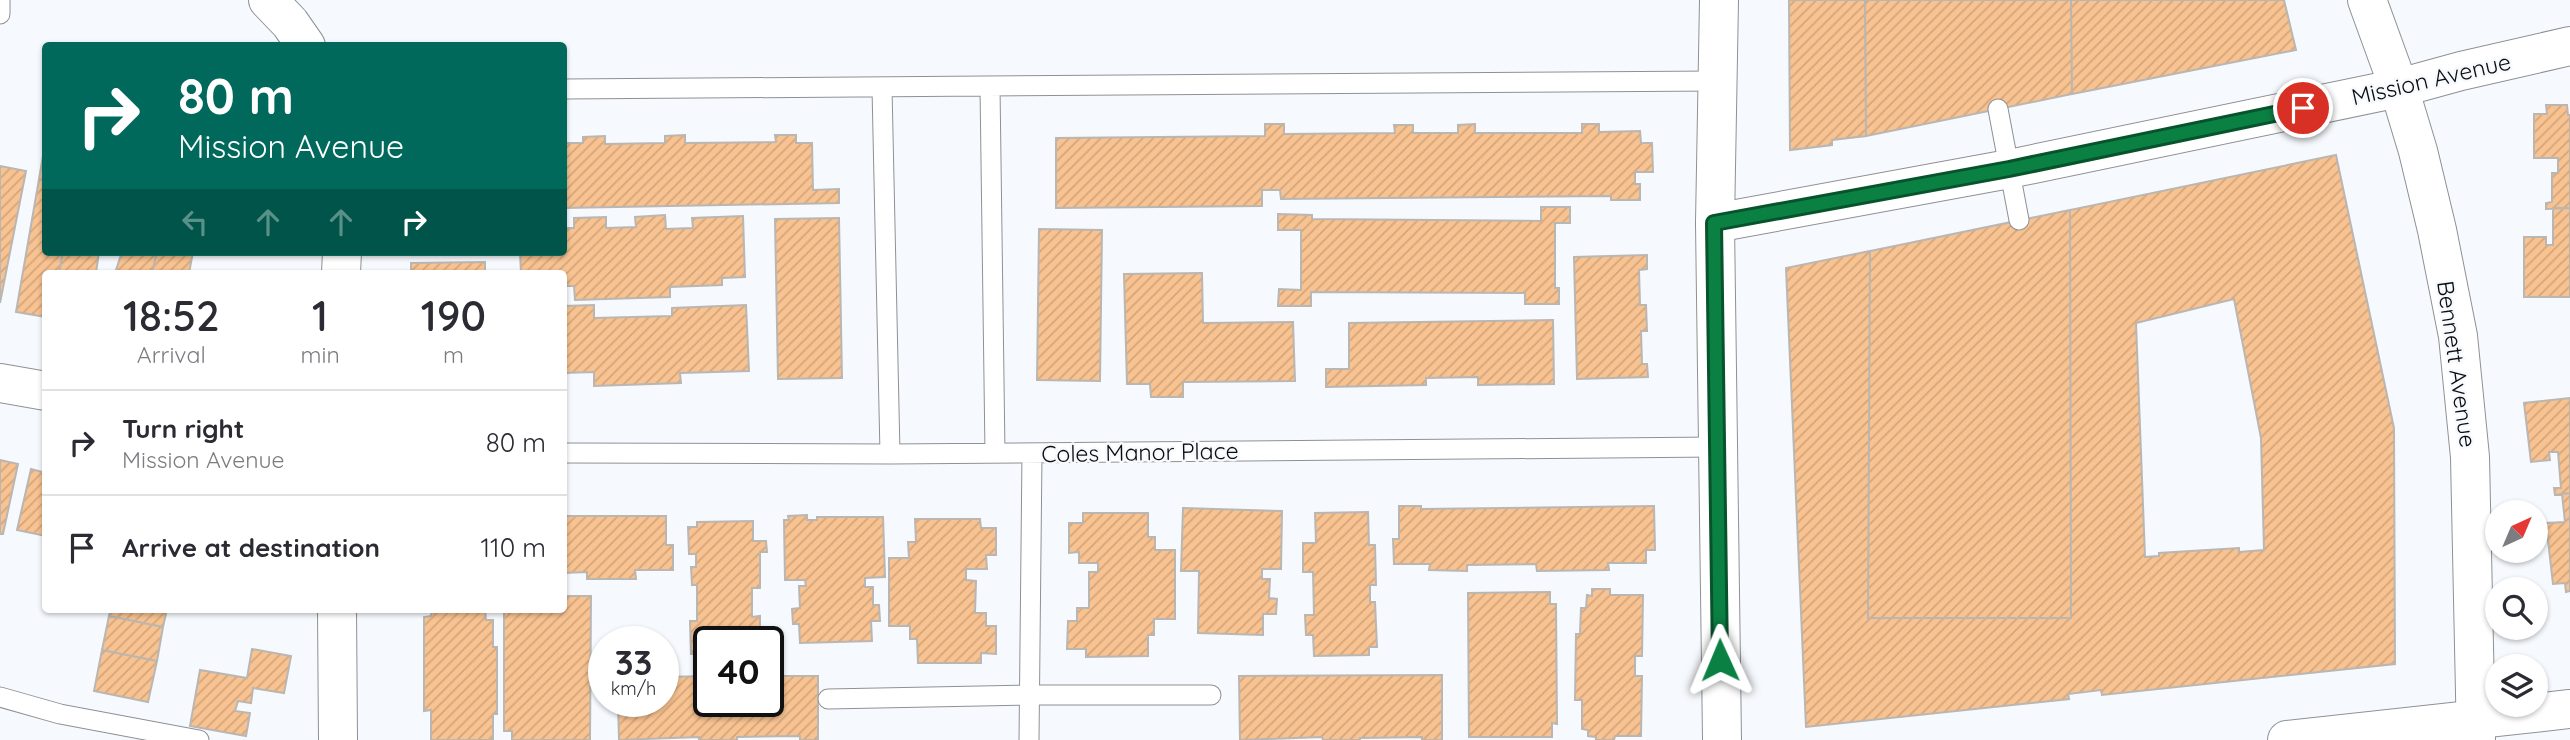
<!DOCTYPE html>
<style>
:root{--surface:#fff;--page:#f2f2f3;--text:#2b2b33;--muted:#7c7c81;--line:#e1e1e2}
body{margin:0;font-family:Quicksand,sans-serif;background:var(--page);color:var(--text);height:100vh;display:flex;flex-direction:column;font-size:26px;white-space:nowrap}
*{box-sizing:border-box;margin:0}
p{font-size:23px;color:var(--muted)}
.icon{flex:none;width:38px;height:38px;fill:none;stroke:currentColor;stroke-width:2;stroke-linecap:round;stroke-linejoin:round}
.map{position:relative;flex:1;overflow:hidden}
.drawer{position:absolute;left:42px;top:270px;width:525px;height:343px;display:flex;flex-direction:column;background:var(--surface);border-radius:7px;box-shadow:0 2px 5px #0004}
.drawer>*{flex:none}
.guide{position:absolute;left:42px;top:42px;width:525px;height:214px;border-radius:7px;box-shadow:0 2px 5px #0004;background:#00695c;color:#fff;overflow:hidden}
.needle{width:46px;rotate:44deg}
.tools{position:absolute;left:2485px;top:500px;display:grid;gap:14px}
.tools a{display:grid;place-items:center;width:63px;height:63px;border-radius:50%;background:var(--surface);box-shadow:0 2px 5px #0004;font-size:35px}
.speed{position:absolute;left:588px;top:626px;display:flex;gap:14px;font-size:35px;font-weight:700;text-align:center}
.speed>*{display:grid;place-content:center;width:91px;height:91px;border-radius:50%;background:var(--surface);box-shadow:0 2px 5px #0004;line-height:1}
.speed small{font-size:18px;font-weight:400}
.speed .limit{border:4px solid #111;border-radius:10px;background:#fff;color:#111}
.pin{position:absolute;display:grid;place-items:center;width:60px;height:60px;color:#fff;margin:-30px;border:4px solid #fff;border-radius:50%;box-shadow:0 2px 7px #0007}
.me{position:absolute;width:77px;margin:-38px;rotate:359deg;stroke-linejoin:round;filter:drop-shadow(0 0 5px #0008)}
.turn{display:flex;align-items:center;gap:24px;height:147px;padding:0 21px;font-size:32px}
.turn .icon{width:91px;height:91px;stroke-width:2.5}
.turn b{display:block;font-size:49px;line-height:60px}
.lanes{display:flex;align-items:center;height:66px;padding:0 21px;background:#0003;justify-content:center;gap:35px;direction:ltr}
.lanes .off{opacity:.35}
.eta{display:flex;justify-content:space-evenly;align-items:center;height:119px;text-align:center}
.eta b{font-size:42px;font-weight:600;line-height:49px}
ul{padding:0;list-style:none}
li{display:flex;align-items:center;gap:21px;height:105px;padding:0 21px;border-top:2px solid var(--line)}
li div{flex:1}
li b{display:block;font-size:26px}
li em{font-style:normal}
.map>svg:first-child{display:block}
</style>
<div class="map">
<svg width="2570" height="740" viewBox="0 0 2570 740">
<defs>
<pattern id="building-hatch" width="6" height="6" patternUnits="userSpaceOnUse" patternTransform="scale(1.75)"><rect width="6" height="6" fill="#f8c291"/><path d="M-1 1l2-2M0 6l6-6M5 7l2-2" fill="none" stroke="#d3a67c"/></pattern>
</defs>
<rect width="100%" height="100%" fill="#f6f9fd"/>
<path fill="url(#building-hatch)" stroke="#bab6b2" stroke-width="2" fill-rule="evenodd" d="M1789,0h76l1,136 -34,4v5l-42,5z
M1865,0h206l1,94 -206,42z
M2071,0h213l12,50 -224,44z
M2546,105h21l1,10h2v93l-24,1v-6l6,-1v-29h6v-15h-24v-44h13z
M1265,124h19v10l111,-1 -1,-8h19v8h45v-8l17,-1v9h107v-9h17v8l41,-1 1,12h11l1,29h-18v12h5v16h-29v-4l-330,3 -1,-9h-18v16l-206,2v-70l209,-2z
M685,135v8l91,-1 -1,-7h21v8h16l1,47 26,-1v14l-275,5v-65h19v-6l22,-1v8l60,-1v-7z
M2336,155l58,273 1,236 -293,31 -1,-5 -33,4 1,5 -263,28 -20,-459 84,-17 -2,367h203l-1,-408zM2234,299l27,139 3,112 -25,2v-4l-80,5v3l-14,1 -9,-234z
M43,156h3v96h17l-4,21h-13v44l-30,-5z
M0,166l26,5 -26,132z
M1541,207h29v16h-15v65h4v16h-34v-11l-214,-1v14h-33l1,-17 22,1v-60h-23v-16l34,1v4l229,2z
M2553,208h17v89h-46v-60h22v8h7z
M2070,210l1,408h-203l2,-367z
M665,215l1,14 27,-1 -1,-10 51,-2 2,61 -23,1v7l-52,2v10l-95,3 -1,-14h-10v-13h-43l-1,-21h44v-24h10v-10l32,-1v11l30,-1 -1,-10z
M839,218l3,160 -64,1 -3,-160z
M1039,229l63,1 -2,151 -63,-1z
M63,252h36l-3,21h-37z
M122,252h35l-5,21h-37z
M157,252h36l-4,21h-37z
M1647,255v14l-8,1 1,35h6l1,26h-6l1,33h5l1,13 -71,2 -3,-122z
M485,262v11h-74v-10z
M1202,273l1,50 90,-1 2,59 -112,1v15h-32l-1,-13h-23l-3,-110z
M594,305v13l78,-2v-8l74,-3 3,66 -69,2 1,10 -87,3v-14l-30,1v-67z
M1553,320l1,64 -76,1v-8l-52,1v7l-100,2v-18h23v-46z
M2570,398v95l-15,2 -1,-7h7l-3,-36h-9l1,8 -19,2 -7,-59z
M0,460l18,4 -15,70h-3z
M31,469l15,4v63l-29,-6z
M2570,493v98l-4,1 -1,-9 -12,1 -7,-61 19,-1 -3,-28z
M1399,506h22v3l233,-3 1,44h-9v13h-38l1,7 -72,1 -1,-7 -69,1v6l-38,-1 1,-6h-36l-1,-25h6z
M1183,508l99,3 -1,58h-19v10h8l-1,19 8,1 -1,15h-13v21l-65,-2 1,-62h-18z
M1368,512l1,33h6l1,40h-6v17h5l2,45h-8v8l-55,1 -1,-21h-7l-1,-20h9l-1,-43h-10v-29h13l-1,-30z
M1083,513h65v24h7v13h20v69h-21v16h-6v21l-62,1v-8h-19l1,-28h9v-13h12v-36h9v-9h-19v-11l-10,1v-30h14z
M807,515v5h10v-3h66l2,60 -20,1v9h8v18h6l1,16h-9l1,20 -72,2 -1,-19h-6l-1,-15 8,-1 -1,-22h7l-1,-6h-20l-1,-60h5l-1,-4z
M564,516h102v29h7v25h-38l1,9h-49v-7l-23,1z
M915,519h65l1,9h15v27h-10l1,14h-21v11l10,1 -1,32h11v13h10v28l-15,-1v10h-63l-1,-24h-7v-13h-21v-68h20l-1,-16h8z
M753,521v20h13l1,11h-7v36h-8v29l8,-1v18l7,-1v9h-58v22h-12v-10h-6l-1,-33h7v-36h-5l-1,-18h5v-13h-7l-1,-27h9v-5z
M1592,589h18v6h33l-1,61h-7v20h7l-1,60h-26l-1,4h-18v-3l-8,-1v-6l-6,-1v-29h-7l1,-66h4l1,-26h5l1,-13 5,1z
M1550,592v12h6l1,120 -5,-1v14h-83l-1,-144z
M564,596h27l-1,144h-78v-9h-8v-122h60z
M111,609h56l-4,18 -54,-11z
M432,609h53l1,11h7v27h4v67h-4v26h-62v-30l-7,1v-94l7,-1z
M109,616l54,11 -6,34 -55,-11z
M252,649l39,7 -7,37 -31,-5 -2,15 -13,-2 -3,10 15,2 -4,23 -56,-10 10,-56 47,8z
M102,650l55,11 -9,41 -54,-11z
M1442,675v65h-20v-3l-62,1v2h-37l-1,-3 -82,3 -1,-64z
M709,676v26h59v-26h50v64h-18v-4l-63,1v3h-38v-3l-80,3 -1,-38h45v-25z"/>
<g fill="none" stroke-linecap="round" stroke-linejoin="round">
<g stroke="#8e9194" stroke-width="21">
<path id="service" d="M0,14v-14
M990,87l5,366
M882,88l8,366
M564,89l1153,-8
M1998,109l21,111
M564,453l326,1 826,-7
M0,697l60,17 139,26
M828,699l201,-4h182
M1029,740l3,-287"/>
</g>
<g stroke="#8e9194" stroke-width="40">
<path id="minor" d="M268,0l22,23 16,23
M1715,223l294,-54 390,-81 62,-17 109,-25
M341,273l1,-21
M0,383l46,8
M337,609l1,131
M2287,740l283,-31"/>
</g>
<g stroke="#8e9194" stroke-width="40">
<path id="tertiary" d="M1719,0l-4,223 7,517
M2367,0l32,88 19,63 19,79 21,106 12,121 6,283"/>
</g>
<use href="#service" stroke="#fff" stroke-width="19"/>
<use href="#minor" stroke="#fff" stroke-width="38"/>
<use href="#tertiary" stroke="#fff" stroke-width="38"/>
</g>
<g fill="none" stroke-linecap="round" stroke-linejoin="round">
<g stroke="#07532c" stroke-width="18">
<path id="route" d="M1720,660l-6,-437 295,-54 294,-61"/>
</g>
<use href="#route" stroke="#0b8043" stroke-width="12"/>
</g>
<g text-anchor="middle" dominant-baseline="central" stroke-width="5" stroke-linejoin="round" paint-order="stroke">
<g font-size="23" fill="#0c0c0e" stroke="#f6f9fd">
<text transform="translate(2431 79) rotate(-13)">Mission Avenue</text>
<text transform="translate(2457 364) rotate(82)">Bennett Avenue</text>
<text transform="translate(1140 452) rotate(-1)">Coles Manor Place</text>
</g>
</g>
</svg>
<div class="tools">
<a><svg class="needle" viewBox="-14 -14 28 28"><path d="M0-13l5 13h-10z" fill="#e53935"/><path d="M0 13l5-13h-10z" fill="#7c7c81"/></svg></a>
<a><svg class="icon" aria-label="search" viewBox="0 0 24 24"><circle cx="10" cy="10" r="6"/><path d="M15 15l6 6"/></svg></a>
<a><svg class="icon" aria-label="layers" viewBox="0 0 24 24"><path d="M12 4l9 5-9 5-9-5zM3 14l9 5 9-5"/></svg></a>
</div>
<div class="speed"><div>33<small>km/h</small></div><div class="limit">40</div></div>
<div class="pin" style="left:2303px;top:108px;background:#d93025"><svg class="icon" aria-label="arrive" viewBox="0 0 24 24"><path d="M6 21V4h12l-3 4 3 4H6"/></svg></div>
<svg class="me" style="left:1720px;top:660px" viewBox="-20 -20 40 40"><path d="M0-17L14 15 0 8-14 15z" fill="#0b8043" stroke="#fff" stroke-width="4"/></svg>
<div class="guide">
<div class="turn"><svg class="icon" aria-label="right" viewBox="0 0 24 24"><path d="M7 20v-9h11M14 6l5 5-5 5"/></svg><div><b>80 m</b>Mission Avenue</div></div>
<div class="lanes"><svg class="icon off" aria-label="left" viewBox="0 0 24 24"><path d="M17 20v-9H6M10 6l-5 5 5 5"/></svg><svg class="icon off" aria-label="ahead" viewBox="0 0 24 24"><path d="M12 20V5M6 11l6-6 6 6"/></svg><svg class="icon off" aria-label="ahead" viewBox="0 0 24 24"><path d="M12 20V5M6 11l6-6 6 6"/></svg><svg class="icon" aria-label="right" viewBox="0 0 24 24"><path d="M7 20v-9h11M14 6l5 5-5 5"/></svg></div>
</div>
<section class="drawer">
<div class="eta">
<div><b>18:52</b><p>Arrival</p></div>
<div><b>1</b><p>min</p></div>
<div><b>190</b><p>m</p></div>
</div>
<ul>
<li><svg class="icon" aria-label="right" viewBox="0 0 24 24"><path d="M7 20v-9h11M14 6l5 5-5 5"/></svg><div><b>Turn right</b><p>Mission Avenue</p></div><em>80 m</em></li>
<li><svg class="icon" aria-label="arrive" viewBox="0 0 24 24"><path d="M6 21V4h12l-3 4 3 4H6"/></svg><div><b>Arrive at destination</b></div><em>110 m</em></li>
</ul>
</section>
</div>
